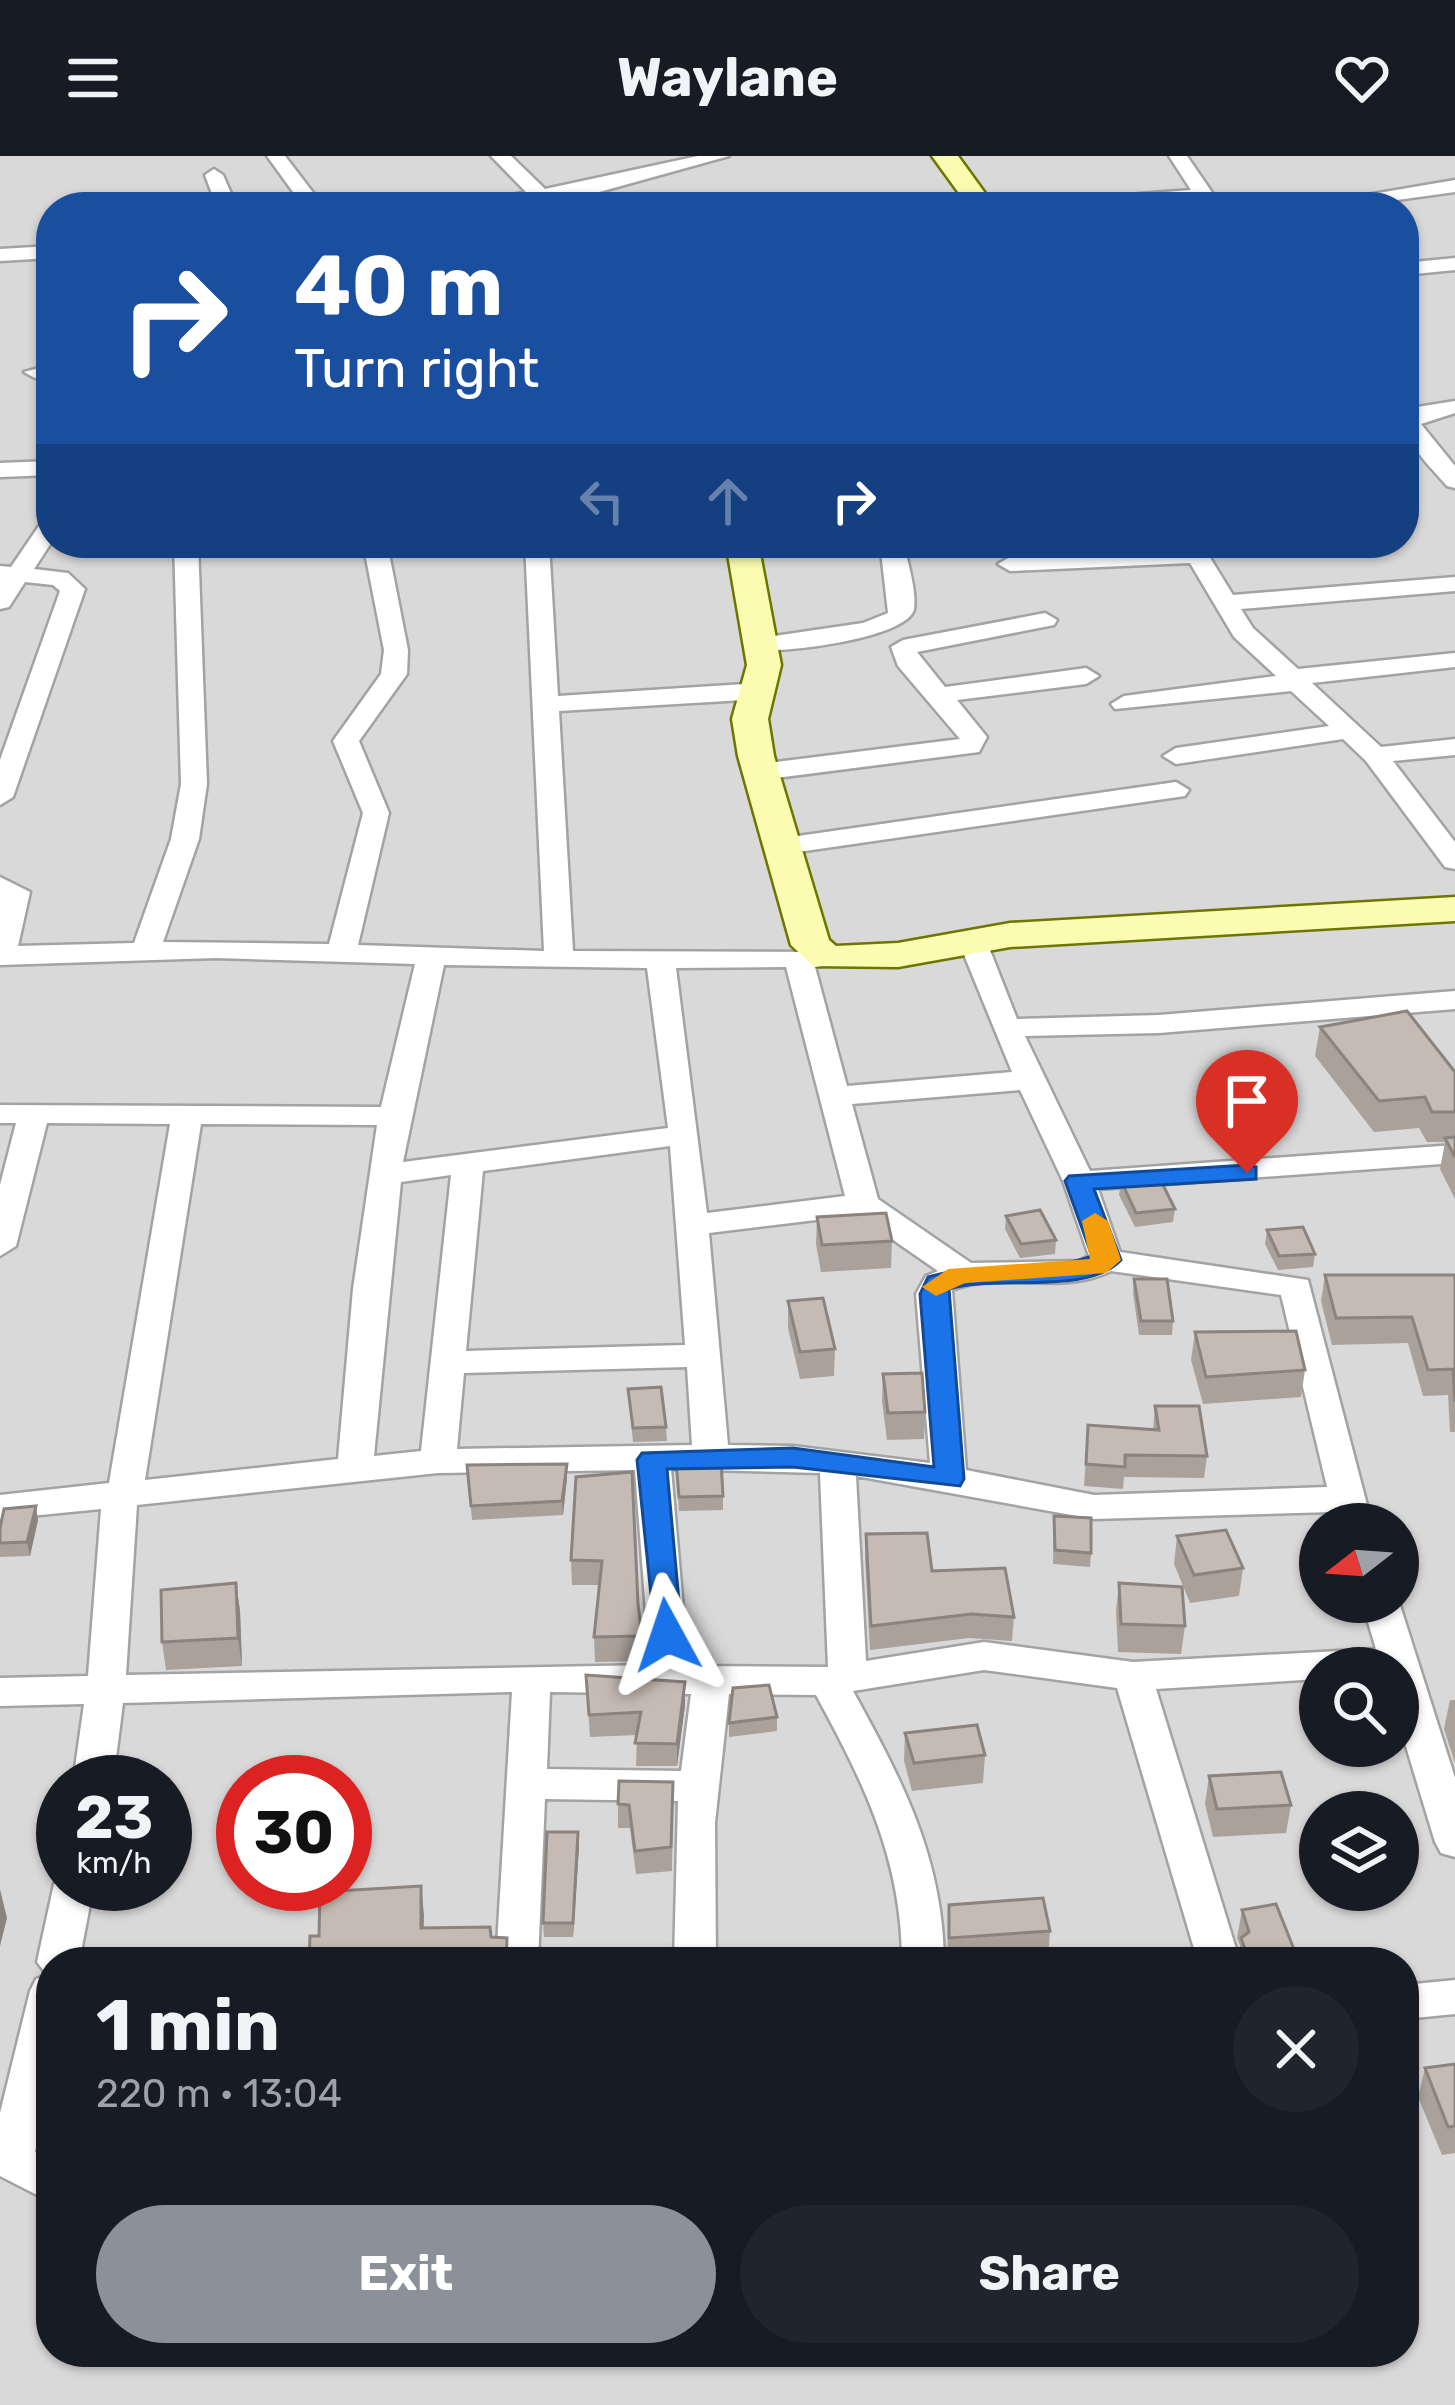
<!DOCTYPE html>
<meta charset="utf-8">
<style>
:root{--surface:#171b24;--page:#20242c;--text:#f1f3f6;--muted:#9ea1a6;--accent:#8c9099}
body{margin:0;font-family:Rubik,sans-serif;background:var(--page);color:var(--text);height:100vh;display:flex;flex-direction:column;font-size:45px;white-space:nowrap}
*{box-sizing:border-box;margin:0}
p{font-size:39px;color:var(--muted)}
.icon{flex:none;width:66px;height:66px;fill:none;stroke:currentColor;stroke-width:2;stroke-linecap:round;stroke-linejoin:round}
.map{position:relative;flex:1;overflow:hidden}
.panel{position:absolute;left:36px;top:1791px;width:1383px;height:420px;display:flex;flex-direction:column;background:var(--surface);border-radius:48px;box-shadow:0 3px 9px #0004}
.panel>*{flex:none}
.banner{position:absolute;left:36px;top:36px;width:1383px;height:366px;border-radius:48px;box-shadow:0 3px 9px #0004;background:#1a4fa0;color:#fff;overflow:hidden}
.needle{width:78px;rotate:253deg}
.tools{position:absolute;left:1299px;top:1347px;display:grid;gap:24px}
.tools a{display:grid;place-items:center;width:120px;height:120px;border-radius:50%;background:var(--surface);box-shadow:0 3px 9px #0004;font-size:60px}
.speed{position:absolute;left:36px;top:1599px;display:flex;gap:24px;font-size:60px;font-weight:700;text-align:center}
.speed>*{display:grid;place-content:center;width:156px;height:156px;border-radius:50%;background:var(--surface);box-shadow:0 3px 9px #0004;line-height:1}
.speed small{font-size:30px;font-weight:400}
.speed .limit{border:18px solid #d22;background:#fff;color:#111}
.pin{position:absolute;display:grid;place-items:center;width:102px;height:102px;color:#fff;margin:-123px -51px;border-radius:50% 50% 50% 0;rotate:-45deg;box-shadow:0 0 12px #0007}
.pin .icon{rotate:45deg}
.me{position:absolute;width:132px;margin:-66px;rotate:355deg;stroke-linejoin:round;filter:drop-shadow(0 0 9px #0008)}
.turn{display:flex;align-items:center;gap:42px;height:252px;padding:0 60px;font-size:54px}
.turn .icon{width:156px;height:156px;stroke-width:2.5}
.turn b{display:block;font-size:84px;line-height:102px}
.lanes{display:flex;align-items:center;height:114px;padding:0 60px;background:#0003;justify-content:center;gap:60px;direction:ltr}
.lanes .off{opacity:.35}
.round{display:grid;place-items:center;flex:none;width:126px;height:126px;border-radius:63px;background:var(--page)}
.summary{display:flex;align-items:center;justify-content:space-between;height:204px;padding:0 60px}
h1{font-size:72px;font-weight:700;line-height:90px}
.action{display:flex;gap:24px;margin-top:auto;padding:24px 60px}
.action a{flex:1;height:138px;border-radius:72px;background:var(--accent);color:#fff;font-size:48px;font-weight:700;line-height:138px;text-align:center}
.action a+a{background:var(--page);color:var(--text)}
header{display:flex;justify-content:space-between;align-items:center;height:156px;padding:0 60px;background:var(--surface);font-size:54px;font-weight:700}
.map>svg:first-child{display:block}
</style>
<header><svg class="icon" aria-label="menu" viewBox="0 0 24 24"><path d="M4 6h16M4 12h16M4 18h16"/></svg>Waylane<svg class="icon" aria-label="heart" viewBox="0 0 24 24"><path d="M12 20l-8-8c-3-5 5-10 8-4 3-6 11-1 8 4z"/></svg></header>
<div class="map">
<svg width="1455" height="2249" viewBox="0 0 1455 2249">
<rect width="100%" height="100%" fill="#eee9e1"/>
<path fill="#dad9d9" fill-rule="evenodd" d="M0,0h1455v2249h-1455zM51,51h1353v336h-1353zM1320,1368h78v78h-78zM1320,1512h78v78h-78zM63,1626h102v102h-102zM243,1626h102v102h-102zM1320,1656h78v78h-78zM51,1806h1353v390h-1353z"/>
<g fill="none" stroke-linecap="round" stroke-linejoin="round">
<g stroke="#a3a3a3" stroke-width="5">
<path id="street" d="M267,0h18l39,51h-20z
M491,0h20l34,33 153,-33h31l-137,38 -88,13h-47l69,-15z
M1169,0h18l35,51h-20l-3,-6 -159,6 10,-6 141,-11z
M214,13l9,6 14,32h-20l-12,-32z
M1455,24v12l-109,15h-50z
M51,90v12l-51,3v-12z
M1455,102v12l-51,5v-12z
M51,209v12l-16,1 -11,-6z
M1455,245v12l-34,11 34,42v22l-8,-2c-16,-20 -56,-53 -36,-78z
M51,305v14l-51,2v-14z
M51,362v25l-17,26 34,4 17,16 -72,208 -13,8v-45l60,-169 -7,-6 -28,-3 -16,25 -9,2v-43l11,1 32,-47z
M174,387h24l9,241 -8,55 -36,103 166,2 34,-131 -30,-72 48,-67 3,-24 -21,-107h24l21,107 -1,24 -48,67 30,72 -31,132 186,6 -19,-408h24l9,153 202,-13 13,8 -13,8 -201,12 14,240 264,1 4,6 -4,6 -22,3 32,119 165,-14 -54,-132 14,-9 14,9 31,79 142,-4 296,-24v18l-296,24 -134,3 65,135 365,-26v18l-357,26 22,63 188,28 64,244h-36l-3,-12 -239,7 -238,-43 10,185 118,-19 149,20 243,-13 -14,-47 36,-3 57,179v79l-14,-4 -6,-11 -37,-122v-52h-78v11l-164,10 84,273h-42l-81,-274 -133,-18 -131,21c49,89 90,167 91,271h-42c0,-102 -38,-179 -86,-267l-87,-1 -14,129 1,139h-42l4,-161 -133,-2 -7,163h-42l16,-270 -389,11 -10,79h-40l11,-78 -84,2v-28l88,-2 13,-167 -101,10v-24l109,-12 61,-359 -123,-1 -31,123 -16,10v-71l16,-62h-16v-18l381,2 34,-143 -199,-6 -216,7v-88l30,15 -12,54 116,-3 37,-104 10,-55zM444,809l203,3 21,160 -265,34zM786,811l59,229 -138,17 -31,-245zM1020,934l43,91 26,75 -10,5 -108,2 -93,-64 -26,-95zM201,968l176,1 -24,164 -15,170 -193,21zM670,990l15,199 -219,6 17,-180zM451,1019l-30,276 -47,5 27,-274zM857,1059l81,56 -12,5 -10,18 14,169 -137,-17 -65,-1 -19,-212zM1111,1115l170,24 46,192 -233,8 -128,-25 -14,-180c51,-20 108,6 159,-19zM687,1211l5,78 -235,4 7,-76zM671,1313l149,4 8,194 -140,-1zM635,1314l15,195 -524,10 11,-170 301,-32zM550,1536l141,2 -10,77 -134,-2z
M880,387h24c3,19 13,48 10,66 -5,29 -136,46 -161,40v-10l110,-16 25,-10z
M1177,387h24l32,52 222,-18v14l-214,18 12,19 45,41 157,-16v14l-143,16 69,64 74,-8v16l-62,6 62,81v27l-10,-2 -79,-106 -23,-22 -167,25 -13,-8 13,-8 153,-22 -38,-35 -176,18 -4,-5 13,-8 152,-20 -42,-39 -44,-74 -180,8 -12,-7 12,-7 171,-7z
M1045,457l12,7 -3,5 -137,27 28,35 141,-19 13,8 -13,8 -129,16 30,37 -8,15 -218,28 -13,-8 13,-8 199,-25 -62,-73 -7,-19 12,-7z
M1176,626l13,8 -4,6 -401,58 -14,-8 14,-8z
M63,1716v12h31l-15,78h-28v120l-16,70 16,9v41l-51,-26v-63l30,-122 6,-12 11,-4 -10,-13 17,-78z
M1455,1824v34l-51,5v-34z"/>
</g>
<g stroke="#6d7600" stroke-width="5">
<path id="secondary" d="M932,0h26l37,51h-26z
M726,387h32l23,122 -13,54 6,37 55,184 7,6 62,-3 112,-20 445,-26v24l-445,26 -112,20 -85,-1 -22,-21 -53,-189 -6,-37 15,-54z"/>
</g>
<use href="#street" fill="#fff" fill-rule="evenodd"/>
<use href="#secondary" fill="#fbfcb1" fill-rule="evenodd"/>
</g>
<path fill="#aaa19b" d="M1320,871l135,45v127l-15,-30 5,-27h-18l-8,-14 -45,4 -59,-76z
M1121,1025l54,28 -2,13 -38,5 -16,-32z
M1006,1060l50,24 -1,14 -35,4 -15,-29z
M817,1061l75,24 -1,27 -70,4 -5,-28z
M1267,1074l48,24 -2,13 -35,3 -13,-26z
M1325,1119h130v157h-5l-2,-37 -25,1 -15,-53 -76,2 -11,-44z
M1134,1123l39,42 -1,14h-33l-6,-42z
M788,1145l47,48 -1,27 -34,3 -12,-51z
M1195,1176l110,38 -4,27 -98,7 -12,-44z
M883,1218l42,38 -1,27 -37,1 -5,-39z
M628,1233l38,38 1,14 -34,1z
M1155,1250l52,50 -3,22 -80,-1 -1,12 -39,-3 4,-61 65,5z
M676,1305l47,35v14l-44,1z
M467,1309l100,13 -4,37 -91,5z
M576,1321l62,127 4,57 -47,1 -1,-25 5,-52h-27l-1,-25z
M1054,1360l37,37 -1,14 -37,-3z
M38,1364l-8,36 -30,1v-29z
M866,1378l148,83 -2,24 -43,-3 -99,12 -5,-92z
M1177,1380l66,32 -4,28 -49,7 -16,-39z
M236,1427l4,28 2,55 -76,4 -4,-28z
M1119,1427l66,43 -4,28 -63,-2 -2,-41z
M586,1519l99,7v23l-8,61h-41l1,-31 -47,2z
M1450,1544h5v63l-11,-34z
M777,1561v14l-48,6v-14z
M905,1577l80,22 -2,28 -71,8 -8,-30z
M1209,1620l82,29 -5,28 -73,4 -8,-33z
M618,1648l55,1 -1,66 -36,3 -6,-46h-12z
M579,1690l-6,91h-29l-1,-14z
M949,1749l101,26 -2,28 -43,3h-58z
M1242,1754l57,52h-62l3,-17 -3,-7z
M1455,1908v89l-13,2 -24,-58 7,-29z"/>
<path fill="#8b837e" d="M567,1308v14l-4,37 -1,-14z
M36,1350l2,14 -8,36 -3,-14z
M236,1427l4,28 2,55 -4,-28z
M685,1526v23l-8,61v-22z
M578,1676l1,14 -6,91v-14z
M421,1730l3,29 -1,41 -2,-28z
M0,1733l7,29 -7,28z"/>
<path fill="#c6bbb4" stroke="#8b837e" stroke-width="3" d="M1407,855l48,61v40h-23l-7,-15 -46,4 -59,-74z
M1455,981v20l-10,-19z
M1159,1021l16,32 -39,4 -15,-32z
M1040,1054l16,30 -35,4 -15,-28z
M886,1057l6,28 -70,4 -5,-28z
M1303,1071l12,27 -36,2 -12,-26z
M1325,1119h130v127l-2,-33 -25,1 -16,-53 -76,1z
M1134,1123h33l6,42h-32z
M823,1142l12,51 -35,3 -12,-51z
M1296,1175l9,39 -99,7 -11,-45z
M922,1217l3,39 -37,1 -5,-39z
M661,1231l5,40 -33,1 -5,-39z
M1155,1250h44l8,50 -82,-1v12l-39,-3 2,-39 71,5z
M676,1305h45l2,35 -44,1z
M567,1308l-5,37 -91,5 -4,-41z
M632,1316l6,132 4,32 -48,1 8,-76 -31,-1 5,-83z
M36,1350l-9,36 -27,1v-15l4,-19z
M1054,1360l37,2v35l-36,-3z
M1226,1374l17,38 -49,7 -17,-39z
M927,1377l5,38 73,-3 9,49 -43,-3 -100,12 -5,-92z
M236,1427l2,55 -76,4 -1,-52z
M1119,1427l63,4 3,39 -64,-2z
M586,1519l99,7 -8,62 -42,-1 6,-31 -52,3z
M769,1529l8,32 -48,6 4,-35z
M977,1569l8,30 -71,8 -9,-30z
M1281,1616l10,33 -74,4 -8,-33z
M619,1625l54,1 -2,65 -36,4 -6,-46 -11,-1z
M547,1676h31l-5,91h-30z
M421,1730v42l69,-1 1,10 16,1 -1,24h-197l1,-26h9l1,-44z
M1043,1742l7,33 -101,7v-33z
M1276,1748l23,58h-49l-9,-24 8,-6 -7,-22z
M1455,1908v62l-7,1 -23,-59z"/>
<path fill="#1a73e8" stroke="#114b97" stroke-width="3" d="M1247,1009l9,2v12l-162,10 27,71c-34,36 -125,14 -172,29l15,190 -4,7 -167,-19 -126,2 15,166 -15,11 -11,-3 -19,-183 5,-7 151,-5 141,19 -14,-173 8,-17c53,-16 113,-2 164,-21l-27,-75 4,-5z"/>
<path fill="#f59e0b" d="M1095,1057l13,8 13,39 -15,13 -141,10 -29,13 -14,-9 26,-18 142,-10 -8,-38z"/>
</svg>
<div class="tools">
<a><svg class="needle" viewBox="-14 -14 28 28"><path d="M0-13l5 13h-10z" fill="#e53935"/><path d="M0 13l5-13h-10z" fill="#9ea1a6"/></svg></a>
<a><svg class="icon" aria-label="search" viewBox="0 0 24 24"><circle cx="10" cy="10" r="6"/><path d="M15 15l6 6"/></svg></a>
<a><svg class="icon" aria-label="layers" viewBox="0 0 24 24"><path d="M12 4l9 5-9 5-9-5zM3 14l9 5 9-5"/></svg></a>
</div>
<div class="speed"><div>23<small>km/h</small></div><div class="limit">30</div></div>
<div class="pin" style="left:1247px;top:1017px;background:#d93025"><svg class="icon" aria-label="arrive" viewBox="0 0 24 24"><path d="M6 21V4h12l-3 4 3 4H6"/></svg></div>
<svg class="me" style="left:667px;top:1479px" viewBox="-20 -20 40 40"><path d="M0-17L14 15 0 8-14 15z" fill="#1a73e8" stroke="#fff" stroke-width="4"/></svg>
<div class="banner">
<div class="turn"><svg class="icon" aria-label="right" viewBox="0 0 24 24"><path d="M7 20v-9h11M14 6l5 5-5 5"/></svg><div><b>40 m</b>Turn right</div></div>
<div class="lanes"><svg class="icon off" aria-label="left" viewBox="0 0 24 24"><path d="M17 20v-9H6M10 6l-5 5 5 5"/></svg><svg class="icon off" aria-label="ahead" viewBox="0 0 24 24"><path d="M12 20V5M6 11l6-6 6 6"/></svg><svg class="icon" aria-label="right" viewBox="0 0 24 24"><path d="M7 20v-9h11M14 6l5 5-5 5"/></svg></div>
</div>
<section class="panel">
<div class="summary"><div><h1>1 min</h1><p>220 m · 13:04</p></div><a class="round"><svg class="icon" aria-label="close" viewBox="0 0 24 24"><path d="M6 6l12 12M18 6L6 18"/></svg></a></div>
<div class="action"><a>Exit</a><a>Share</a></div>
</section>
</div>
